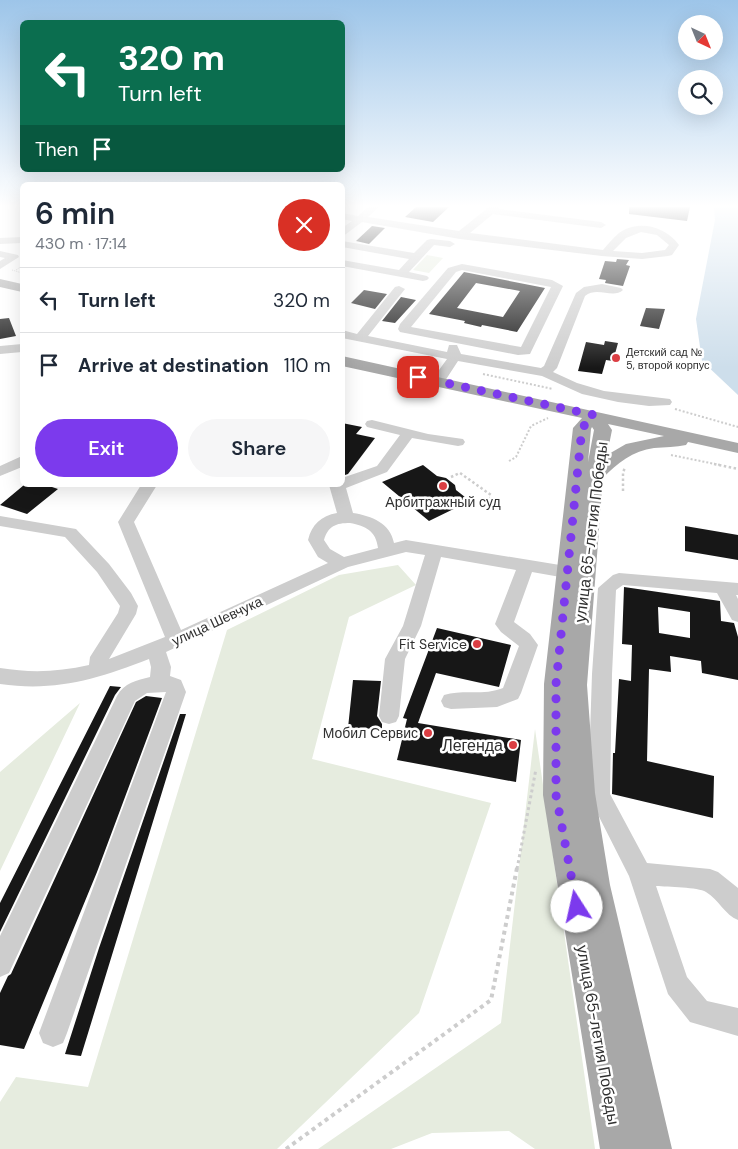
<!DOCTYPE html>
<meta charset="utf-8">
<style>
:root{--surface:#fff;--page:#f6f6f7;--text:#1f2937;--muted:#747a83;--line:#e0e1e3;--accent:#7c3aed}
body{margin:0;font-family:"DM Sans",sans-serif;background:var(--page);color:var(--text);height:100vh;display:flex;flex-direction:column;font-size:19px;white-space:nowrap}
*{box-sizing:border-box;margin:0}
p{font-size:16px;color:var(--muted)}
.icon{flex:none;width:28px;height:28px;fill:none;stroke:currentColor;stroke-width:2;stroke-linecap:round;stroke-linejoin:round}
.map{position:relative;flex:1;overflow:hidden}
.details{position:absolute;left:20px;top:182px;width:325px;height:305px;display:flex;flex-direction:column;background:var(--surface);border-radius:8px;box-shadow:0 5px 20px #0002}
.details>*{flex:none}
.top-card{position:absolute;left:20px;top:20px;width:325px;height:152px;border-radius:8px;box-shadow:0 5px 20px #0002;background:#0b6e4f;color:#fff;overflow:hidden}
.needle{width:32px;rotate:137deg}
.controls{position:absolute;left:678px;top:15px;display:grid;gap:10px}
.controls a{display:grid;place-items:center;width:45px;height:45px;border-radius:50%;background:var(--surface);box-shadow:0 5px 20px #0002;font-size:25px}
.pin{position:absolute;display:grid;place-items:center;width:42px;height:42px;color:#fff;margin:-21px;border-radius:10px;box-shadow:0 2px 8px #0006}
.me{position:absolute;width:55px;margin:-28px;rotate:350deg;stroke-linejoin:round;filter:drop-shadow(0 0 4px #0008)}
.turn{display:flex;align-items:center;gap:18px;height:105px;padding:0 15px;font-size:22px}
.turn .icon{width:65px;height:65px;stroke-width:2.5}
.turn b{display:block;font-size:35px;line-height:42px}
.then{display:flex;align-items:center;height:48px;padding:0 15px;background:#0003;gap:10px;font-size:19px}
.round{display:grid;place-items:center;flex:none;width:52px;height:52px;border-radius:26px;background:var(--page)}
.summary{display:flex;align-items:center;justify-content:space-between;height:85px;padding:0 15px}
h1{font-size:30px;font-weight:600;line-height:38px}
.action{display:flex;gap:10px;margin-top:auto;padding:10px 15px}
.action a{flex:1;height:58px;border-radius:30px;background:var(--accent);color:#fff;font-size:20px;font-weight:600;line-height:58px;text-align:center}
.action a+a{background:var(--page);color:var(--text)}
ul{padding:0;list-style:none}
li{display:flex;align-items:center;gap:15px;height:65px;padding:0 15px;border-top:1px solid var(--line)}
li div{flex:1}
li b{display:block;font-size:19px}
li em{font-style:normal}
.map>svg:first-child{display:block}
</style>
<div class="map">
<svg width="738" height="1149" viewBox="0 0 738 1149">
<rect width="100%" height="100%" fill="#fff"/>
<path fill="#e6ecdf" d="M427,255l16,3 -14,15 -16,-3z
M398,565l18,20 -67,32 -37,142 179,44 -72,210 -142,136h-277v-47l16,-25 72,10 139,-457 112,-55z
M80,703l-80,168v-99z
M535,729l60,420h-60l-26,-18 -77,2 -41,16h-73l183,-126z"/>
<path fill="#cddeeb" d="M714,207h24v188l-36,-34 -6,-42 19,-99z"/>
<path fill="#171717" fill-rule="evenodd" d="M416,207h33l-16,15 -28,-5z
M629,207h61l-3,14 -58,-7z
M372,226l13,2 -16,16 -13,-3z
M617,259l12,1 -3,5 4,1 -7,20 -18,-3 1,-3 -7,-1 6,-18 11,1z
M464,272l81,16 -28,44 -35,-7 -1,2 -17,-4 1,-2 -36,-7zM476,283l44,8 -17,26 -46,-9z
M364,290l23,4 -12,15 -24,-6z
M401,297l15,3 -21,23 -13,-2z
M646,308l19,1 -6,20 -19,-3z
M9,318l7,18 -16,3v-20z
M605,341l13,2 -5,18 -7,-1 -4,14 -24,-3 8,-29 18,3z
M342,423l20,4 -6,7 19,4 -27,36 -6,2z
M423,465l14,11 9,2 9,7 1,5 14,11 -41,20 -47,-39z
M24,485h22l12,4 -31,25 -27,-9z
M685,526l53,9v25l-53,-9z
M624,587l96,14 1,20 13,2 4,14v43l-36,-7 -1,-12 -31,-5 1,16 -22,-3 -2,92 67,15 -1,42 -101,-24 1,-41h2l4,-74 12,2 1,-36 -10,-1zM658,607l32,5v26l-31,-5z
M437,628l74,17 -12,42 -63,-14 -18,50 103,17 -5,42 -119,-22 10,-41 -4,-1z
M353,680l28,1 -4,35 5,8v5l-34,-1z
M110,686l11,1 -6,8 -115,237v-29z
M146,696l16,2 -65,174 -73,177 -24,-4v-52l8,-17 3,-2 125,-272z
M180,714h6l-105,342 -16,-2 34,-106z"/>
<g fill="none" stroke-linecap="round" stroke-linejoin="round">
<path stroke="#cdcdcd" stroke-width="1" stroke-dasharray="1 1" stroke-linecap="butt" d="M12,270l10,3
M16,270l6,-4"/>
<path stroke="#cdcdcd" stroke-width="2" stroke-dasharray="2 2" stroke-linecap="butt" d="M483,374l70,15
M675,409l63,18
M671,455l49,10
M509,461l7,-4 15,-31 17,-8"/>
<path stroke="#cdcdcd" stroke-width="2.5" stroke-dasharray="2.5 2.5" stroke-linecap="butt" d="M714,464l24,5
M451,477l9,-4 31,22 -1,5
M623,491v-19l2,-4"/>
<path stroke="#cdcdcd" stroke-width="3" stroke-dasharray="3 3" stroke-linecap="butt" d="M517,869l19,-100"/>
<path stroke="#cdcdcd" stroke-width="4" stroke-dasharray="4 4" stroke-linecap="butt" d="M286,1149l205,-149 26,-132"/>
<path fill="#cdcdcd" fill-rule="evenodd" d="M368,207h11l-11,10 91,14 30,-24h11l-1,2 102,13 5,3 -5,3 -108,-14 -23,19 133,17c5,-6 10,-12 16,-17 20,-14 47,-6 60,12l-7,10 -4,1 -26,3 -40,-3 -142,-17 -98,-17 -20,15v-9l10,-7 -10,-2v-6l16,3zM641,232l16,3 12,10 -4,5 -23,3 -29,-2 13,-13z
M22,237v6l-22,1v-6z
M431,239l19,2 5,3 -5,3 -16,-2 -25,27 18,4 2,2 -2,2 -4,1 -81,-15v-6l57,10 10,-11 -67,-12v-6l72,12 13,-13z
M0,251l18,4 1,2 -19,12v-8l5,-3 -5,-1z
M462,264l90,16 11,6 -33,68 -12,1 -118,-23 -2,-3 2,-5 48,-56zM462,270l89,17 -30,60 -110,-20 45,-55z
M602,284l19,4 2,2c-10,9 -26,-4 -38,6l-28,72 -4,4 24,11 27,8 66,8 2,3 -2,3 -21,1 -31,-4 -36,-8 -40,-18 -84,-15 -15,23 -5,1 -7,-4 16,-22 -105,-21v-8l15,4 38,-47 4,-1 6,3 -37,47 79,16 2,-7h8l4,9 80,14 3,-2 32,-73 8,-6z
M22,344v8l-22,2v-8z
M372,420l56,14 35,5 2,3 -2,3 -5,1 -46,-8 -25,34 -41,16 7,25c19,3 37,10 41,30l12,-3 160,26 6,2 3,4 -3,4 -6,2 -34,-6 -18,50 16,12 8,11 -17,48 -3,6 -21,8 -46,2 -7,-2 -3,-6 3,-6c19,-6 40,1 59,-7l16,-42 -18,-14 -6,-8 21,-54 -75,-13 -20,69 -16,33 -6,57 -3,6 -7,2 -7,-2 -3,-6 6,-57 18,-33 22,-71 -19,-3 -58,15 -182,85 5,15 -1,9 11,4 5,12 -119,341 -4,10 -10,4 -10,-4 -4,-10 127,-341 -19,1 -12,8 -126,272 -9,4v-41l117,-240c7,-13 20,-16 33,-19l1,-10 -2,-8c-52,20 -93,33 -149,25v-16c31,5 58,4 89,-3l1,-8 28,-44 2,-7 -23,-34 -32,-35 -65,-11v-10l76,13 33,35 22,29 7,13 -2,8 -27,45 56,-22 -47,-115 23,-37h16l-23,37 47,108 147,-67 -10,-6 -10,-17c4,-16 13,-24 29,-27l-8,-28h13v-7l35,-12 23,-31 -33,-8 -2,-3 2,-3zM350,523c16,3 26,8 28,25l-34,9 -14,-8 -6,-9c4,-14 12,-17 26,-17z
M22,456v11l-22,9v-10z
M619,573l119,10v12h-2l2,4v23l-6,-2 -15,-27 -94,-8 -7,5 -4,84 -2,120 37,69 63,6 8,3 20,16v32c-13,-5 -19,-20 -32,-28 -8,-5 -38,-5 -50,-6l31,91 20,24 31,7v28l-48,-14 -22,-28 -39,-118 -41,-81 4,-121 6,-86 15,-13z"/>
<path fill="#a8a8a8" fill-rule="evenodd" d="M0,279l22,5v8l-22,-5z
M342,356l396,87v10l-50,-11 -2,3c-10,2 -21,2 -32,3 -21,3 -37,15 -51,30l-16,207 8,108 15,92 62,264h-72l-57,-354 1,-111 29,-256 9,-10 -240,-52zM608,424l56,12 -38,8 -19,11 5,-25zM592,427l2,3 -6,32 3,-33z"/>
</g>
<linearGradient id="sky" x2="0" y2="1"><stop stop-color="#9dc5e9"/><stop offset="0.56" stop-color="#fff"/><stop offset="1" stop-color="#fff" stop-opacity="0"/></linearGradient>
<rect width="738" height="368" fill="url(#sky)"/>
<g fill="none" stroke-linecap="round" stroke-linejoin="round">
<path stroke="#7c3aed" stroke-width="9" stroke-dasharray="0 16.2" d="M418,377l176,38 -12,13 -26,256v111l21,112"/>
</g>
<g fill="#db3e43" stroke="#fff" stroke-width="2">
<circle cx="616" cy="358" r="5"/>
<circle cx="443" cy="486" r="5"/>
<circle cx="477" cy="644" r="5"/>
<circle cx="428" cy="733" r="5"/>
<circle cx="513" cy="745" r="5"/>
</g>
<g text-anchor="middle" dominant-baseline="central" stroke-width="5" stroke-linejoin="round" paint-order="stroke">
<g font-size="11" fill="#303030" stroke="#fff" text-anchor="start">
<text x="626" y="352">Детский сад №<tspan x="626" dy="13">5, второй корпус</tspan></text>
</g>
<g font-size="14" fill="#303030" stroke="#fff" text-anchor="end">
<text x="443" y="502" text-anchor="middle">Арбитражный суд</text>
<text x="467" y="644">Fit Service</text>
<text x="418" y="733">Мобил Сервис</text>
</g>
<g font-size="14" fill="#303030" stroke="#fff">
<text transform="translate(217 621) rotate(-25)">улица Шевчука</text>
</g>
<g font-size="16" fill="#303030" stroke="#fff">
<text transform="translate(591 532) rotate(-83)">улица 65-летия Победы</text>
<text transform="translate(598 1035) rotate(80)">улица 65-летия Победы</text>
</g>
<g font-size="16" fill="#303030" stroke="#fff" text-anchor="end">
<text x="503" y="745">Легенда</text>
</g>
</g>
</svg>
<div class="controls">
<a><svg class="needle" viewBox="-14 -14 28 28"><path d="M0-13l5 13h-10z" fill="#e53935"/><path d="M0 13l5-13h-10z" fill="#747a83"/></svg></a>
<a><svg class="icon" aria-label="search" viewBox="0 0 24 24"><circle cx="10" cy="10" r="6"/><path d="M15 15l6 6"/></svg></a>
</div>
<div class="pin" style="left:418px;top:377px;background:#d93025"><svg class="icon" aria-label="arrive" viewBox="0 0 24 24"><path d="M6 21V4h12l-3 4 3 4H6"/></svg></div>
<svg class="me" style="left:577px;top:907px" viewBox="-20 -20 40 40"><circle r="19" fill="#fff"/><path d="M0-13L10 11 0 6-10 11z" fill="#7c3aed"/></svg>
<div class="top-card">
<div class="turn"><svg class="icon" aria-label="left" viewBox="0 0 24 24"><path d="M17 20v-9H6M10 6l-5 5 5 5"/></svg><div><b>320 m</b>Turn left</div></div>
<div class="then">Then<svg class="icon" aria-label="arrive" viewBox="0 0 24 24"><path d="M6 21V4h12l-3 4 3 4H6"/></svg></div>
</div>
<section class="details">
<div class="summary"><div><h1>6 min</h1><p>430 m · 17:14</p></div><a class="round" style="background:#d93025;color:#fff"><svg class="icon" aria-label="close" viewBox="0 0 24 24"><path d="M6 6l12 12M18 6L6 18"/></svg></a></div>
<ul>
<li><svg class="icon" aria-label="left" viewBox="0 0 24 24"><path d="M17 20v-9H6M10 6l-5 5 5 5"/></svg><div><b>Turn left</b></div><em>320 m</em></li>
<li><svg class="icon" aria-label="arrive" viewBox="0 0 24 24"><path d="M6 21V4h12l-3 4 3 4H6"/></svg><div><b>Arrive at destination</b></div><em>110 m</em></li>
</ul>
<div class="action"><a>Exit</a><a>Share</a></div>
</section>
</div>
